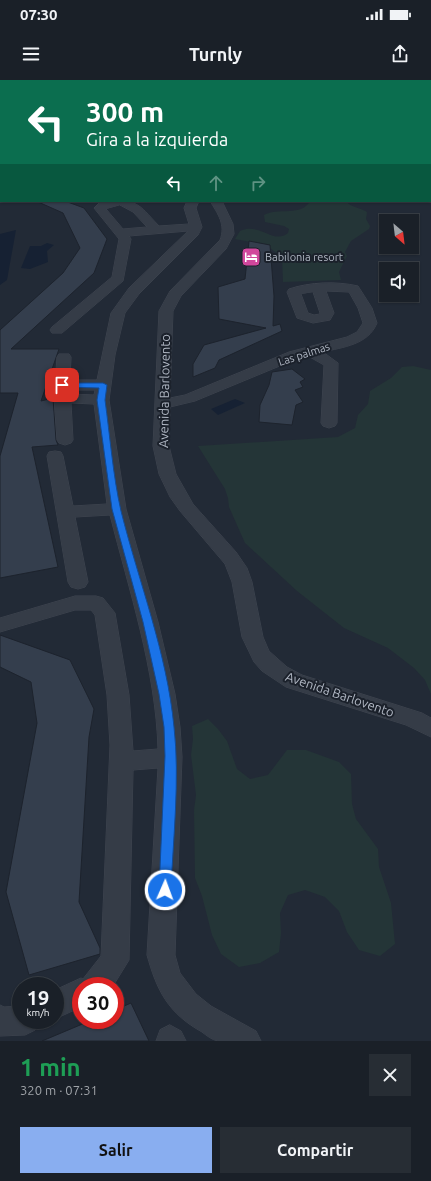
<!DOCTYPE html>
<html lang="es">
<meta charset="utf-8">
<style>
:root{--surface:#1a2028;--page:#272d34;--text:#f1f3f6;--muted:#9fa3a8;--line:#383e45;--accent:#89aef0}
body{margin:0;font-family:Ubuntu,sans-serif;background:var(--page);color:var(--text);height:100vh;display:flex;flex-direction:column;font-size:15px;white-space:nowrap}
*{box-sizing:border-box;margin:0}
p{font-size:13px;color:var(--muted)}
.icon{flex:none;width:22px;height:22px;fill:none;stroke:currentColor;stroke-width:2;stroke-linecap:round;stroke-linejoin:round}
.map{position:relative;height:961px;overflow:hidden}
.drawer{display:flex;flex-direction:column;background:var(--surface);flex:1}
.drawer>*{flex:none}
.banner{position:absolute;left:0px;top:0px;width:431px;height:122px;box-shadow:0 1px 3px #0004,0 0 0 1px var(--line);background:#0b6e4f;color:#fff;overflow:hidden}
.needle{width:26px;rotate:152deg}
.controls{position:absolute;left:379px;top:134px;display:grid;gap:8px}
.controls a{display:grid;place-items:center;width:40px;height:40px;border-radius:0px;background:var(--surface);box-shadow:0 1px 3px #0004,0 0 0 1px var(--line);font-size:20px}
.speed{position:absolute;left:12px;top:897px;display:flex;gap:8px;font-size:20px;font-weight:700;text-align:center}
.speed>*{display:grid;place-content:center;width:52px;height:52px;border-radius:50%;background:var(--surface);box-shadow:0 1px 3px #0004,0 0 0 1px var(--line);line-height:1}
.speed small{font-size:10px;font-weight:400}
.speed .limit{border:6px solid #d22;background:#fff;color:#111}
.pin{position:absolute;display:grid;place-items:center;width:34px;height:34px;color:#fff;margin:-17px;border-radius:8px;box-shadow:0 2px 6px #0006}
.me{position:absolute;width:44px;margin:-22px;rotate:2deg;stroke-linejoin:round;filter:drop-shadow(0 0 3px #0008)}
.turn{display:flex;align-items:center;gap:14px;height:84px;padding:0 20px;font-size:18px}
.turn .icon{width:52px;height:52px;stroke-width:2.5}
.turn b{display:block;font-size:28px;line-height:34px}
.lanes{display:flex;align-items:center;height:38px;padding:0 20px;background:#0003;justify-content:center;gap:20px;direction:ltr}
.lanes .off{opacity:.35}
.round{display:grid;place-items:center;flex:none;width:42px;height:42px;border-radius:0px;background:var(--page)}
.headline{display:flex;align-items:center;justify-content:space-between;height:68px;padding:0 20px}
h1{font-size:24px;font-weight:700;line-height:30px;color:#1e9e55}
.cta{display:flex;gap:8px;margin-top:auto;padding:8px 20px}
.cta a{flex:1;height:46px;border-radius:0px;background:var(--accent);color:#111;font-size:16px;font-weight:700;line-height:46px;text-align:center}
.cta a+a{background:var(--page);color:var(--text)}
.status{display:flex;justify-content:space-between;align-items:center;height:28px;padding:0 20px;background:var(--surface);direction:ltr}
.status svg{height:11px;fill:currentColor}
header{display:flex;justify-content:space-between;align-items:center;height:52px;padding:0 20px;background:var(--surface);font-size:18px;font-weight:700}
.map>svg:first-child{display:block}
</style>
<div class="status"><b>07:30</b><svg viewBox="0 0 49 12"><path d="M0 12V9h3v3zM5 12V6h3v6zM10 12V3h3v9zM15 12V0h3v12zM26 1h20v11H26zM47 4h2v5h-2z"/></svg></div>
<header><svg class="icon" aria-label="menu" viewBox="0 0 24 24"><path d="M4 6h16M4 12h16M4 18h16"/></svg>Turnly<svg class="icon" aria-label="share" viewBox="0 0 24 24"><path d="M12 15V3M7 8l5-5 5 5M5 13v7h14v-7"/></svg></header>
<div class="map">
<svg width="431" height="961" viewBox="0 0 431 961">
<rect width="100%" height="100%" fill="#222a36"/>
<path fill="#243537" d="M310,121h36c5,7 14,6 21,11l-1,7 4,7 -1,3 -18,12 -6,11 2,4 -8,16 2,8 -58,2 -1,-25 -16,-12 -31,-6 5,-8c21,-9 33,14 48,2l1,-4 -5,-3 -19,-4 -1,-7c14,-8 38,2 46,-14z
M413,286l18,4v324l-6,-14 -11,-12 -26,-20 -44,-20 -47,-37 -52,-48 -16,-36 -1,-9 -3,-9 -27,-43 140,-9 17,-9 3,-13 10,-11 2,-13 21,-13 11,-11z
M208,639l10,10 9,12 10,28 13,10 18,-4 19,-25h19l33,12 12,12 1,30 4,15 22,30 1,18 12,36 4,41 -15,12 -21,-6 -12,-18 -8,-21 -14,-14 -20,-7 -17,5 -8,18 1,20 -2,19 -19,11 -21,4 -18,-13 -9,-19 -10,-39 -7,-18 -1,-68 2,-15 -5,-40 2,-16 -1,-13z"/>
<path fill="#162133" d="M16,150l-9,50 -7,5v-51z
M47,163l7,2 -7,6 1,11 -18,7 -9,-1 9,-22h11z
M235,319l10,4 -27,12 -7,-6z"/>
<path fill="#343e4d" stroke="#1d232d" d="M36,121h29l19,7 23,31 -13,34 -83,76h48l-18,52 12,-3 3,42 2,5 -26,2 26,120 -58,11v-122l18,-63h-18v-63l63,-57 17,-25 -17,-35z
M249,161l21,4 4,51 -1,30 7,-2 2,7 -63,29 -4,8 -22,9v-13l11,-19 62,-17 -47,-9 -1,-32 27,-8z
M292,289l13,10 -5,3 3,5 -8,3 8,12 -7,3 -4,20 -33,-3 1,-17 9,-20 3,-13z
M0,555l70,25 24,49 -5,28 -10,165 21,46v6l-71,21 -23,-83 31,-169 -6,-41 -31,-15z
M131,923l18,38h-107l50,-21h23v-10z"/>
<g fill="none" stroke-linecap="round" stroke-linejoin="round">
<g stroke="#3f4550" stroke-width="1">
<path id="minor" d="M86,0h8v1h-8z
M128,0h30v1h-30z
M186,0h9l-9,1z
M209,0h9l-9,1z
M224,0h9l-9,1z
M343,0h8v1h-8z
M393,0h11v1h-11z
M430,6h1v6h-1z
M0,16h1v6h-1z
M0,41h1v6h-1z
M430,45h1v6h-1z
M0,72h1v6h-1z
M106,121c34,0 30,1 53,25l30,-2 -5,-16 3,-7h12l-3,7 6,19 -4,8 -59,59 -14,19 -10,42 -6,45 17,109 32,113 17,72 5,33 2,30 -7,198 5,18 16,21 15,12 45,25 5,10c-14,0 -30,0 -43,0 -6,-1 -12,-6 -16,-9 -34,-19 -45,-41 -55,-77l11,-187 -25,2 -4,190 -16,26h-32v21l-26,12v-29l26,-12 2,1 18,-23 9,-211 -3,-50 -12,-80 -4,-5h-16l-75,22v-14l75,-22h21l7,2 12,15 14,82 4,56 25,-2c-2,-78 -29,-159 -48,-234l-35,2 13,65 -3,5 -7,2 -7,-2 -3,-5 -21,-126 2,-4 6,-1 6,1 2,4 10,50 34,-2 -13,-100 -23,-1 2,37 -2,3 -6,2 -6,-2 -2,-3 -3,-42 3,-41 2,-3h10l2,3 -1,23h27l14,-67 18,-25 59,-57 -59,5 2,3 -8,42 -61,52h-10l-2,-3 2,-3 60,-50 7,-38 -25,-31 5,-5zM120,125l13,7 14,15 -24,2 -17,-20zM70,310h25l-1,5 -24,-1z
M210,121h12l11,23 1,10 -8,15 -45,47 -8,15 -3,87 15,-3 104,-43 58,-15 10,-5 6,-9 -5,-15 -9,-16 -23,-1 8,22 -4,7 -17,3 -16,-5 -10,-26 2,-3c21,-7 47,-8 69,-3l14,22 5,15c-9,22 -34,24 -54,29l15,11 -1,60 -2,3 -6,2 -6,-2 -2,-3 3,-58 -16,-9 -9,2 -104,43 -25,6 -1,39 7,28 17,30 43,48 11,16 5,14 11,55 6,14 18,16 15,8 120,38 9,5v19l-25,-12 -120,-38 -24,-16 -8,-9 -12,-25 -10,-55 -7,-18 -45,-53 -10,-14 -11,-23 -6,-28 6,-135 11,-20 50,-51c6,-15 -2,-26 -10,-39zM313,212l7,21v1l-6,1 -6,-2 -7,-19z
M0,925l4,2 17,-1v14h19l-5,10 -10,5 -25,1z
M170,945l11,6 5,10h-30l4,-11z"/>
</g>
<use href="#minor" fill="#353c47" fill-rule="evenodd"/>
</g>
<path fill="#1a73e8" stroke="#114b97" d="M59,303h44l4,2 -2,15c5,36 8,76 16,111 18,72 46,142 53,216 6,52 -1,112 -3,163l-2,4 -4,2 -4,-2 -2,-4 6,-134 -1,-29 -5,-33 -16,-72 -31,-113 -15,-109 2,-12 -37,-1 -4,-2z"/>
<defs>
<g id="hotel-square" transform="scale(1)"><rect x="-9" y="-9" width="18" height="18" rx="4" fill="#d1479c" stroke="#1b212b"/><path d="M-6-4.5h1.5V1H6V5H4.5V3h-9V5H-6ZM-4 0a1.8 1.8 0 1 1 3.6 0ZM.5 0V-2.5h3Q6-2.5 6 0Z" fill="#fff"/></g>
</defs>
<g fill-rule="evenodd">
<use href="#hotel-square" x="251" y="177"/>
</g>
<g text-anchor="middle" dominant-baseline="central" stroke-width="4" stroke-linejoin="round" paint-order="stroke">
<g font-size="11" fill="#b0b7c3" stroke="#1b212b" text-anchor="start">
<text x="265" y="177">Babilonia resort</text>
</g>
<g font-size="11" fill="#b0b7c3" stroke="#1b212b">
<text transform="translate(304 274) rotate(-18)">Las palmas</text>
</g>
<g font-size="13" fill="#b0b7c3" stroke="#1b212b">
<text transform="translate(164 311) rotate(-89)">Avenida Barlovento</text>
<text transform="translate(340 614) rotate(19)">Avenida Barlovento</text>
</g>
</g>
</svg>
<div class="controls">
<a><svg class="needle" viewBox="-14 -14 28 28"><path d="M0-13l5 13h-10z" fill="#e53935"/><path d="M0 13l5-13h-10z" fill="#9fa3a8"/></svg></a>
<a><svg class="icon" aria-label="sound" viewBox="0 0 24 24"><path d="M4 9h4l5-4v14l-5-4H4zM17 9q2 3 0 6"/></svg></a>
</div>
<div class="speed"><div>19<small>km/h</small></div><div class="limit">30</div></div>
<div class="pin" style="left:62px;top:305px;background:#d93025"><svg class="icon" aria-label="arrive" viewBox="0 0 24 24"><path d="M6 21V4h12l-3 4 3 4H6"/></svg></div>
<svg class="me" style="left:165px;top:810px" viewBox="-20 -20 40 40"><circle r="17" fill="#1a73e8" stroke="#fff" stroke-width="3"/><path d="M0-11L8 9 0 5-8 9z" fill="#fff"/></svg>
<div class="banner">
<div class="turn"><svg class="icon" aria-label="left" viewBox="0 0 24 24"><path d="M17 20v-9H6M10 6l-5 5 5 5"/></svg><div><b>300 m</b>Gira a la izquierda</div></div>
<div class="lanes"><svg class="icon" aria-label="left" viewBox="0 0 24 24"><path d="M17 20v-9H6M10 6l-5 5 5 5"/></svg><svg class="icon off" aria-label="ahead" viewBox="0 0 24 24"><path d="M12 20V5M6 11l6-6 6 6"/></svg><svg class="icon off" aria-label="right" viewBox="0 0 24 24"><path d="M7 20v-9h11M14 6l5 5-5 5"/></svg></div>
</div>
</div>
<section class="drawer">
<div class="headline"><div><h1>1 min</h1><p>320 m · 07:31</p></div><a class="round"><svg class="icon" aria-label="close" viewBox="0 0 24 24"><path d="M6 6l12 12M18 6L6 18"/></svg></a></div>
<div class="cta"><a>Salir</a><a>Compartir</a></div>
</section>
